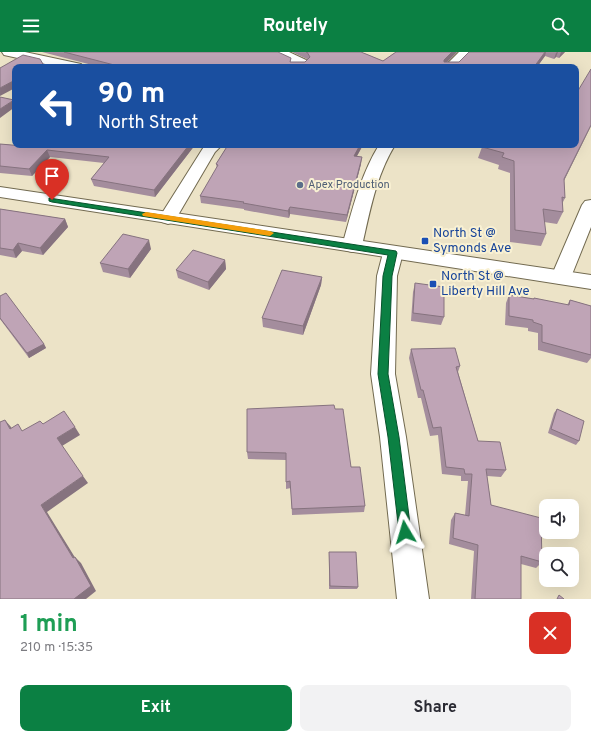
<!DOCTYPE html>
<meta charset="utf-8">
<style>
:root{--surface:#fff;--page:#f2f2f3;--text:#2b2b33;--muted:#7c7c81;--accent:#0b8043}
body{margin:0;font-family:Overpass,sans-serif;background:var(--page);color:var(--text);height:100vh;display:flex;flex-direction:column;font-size:15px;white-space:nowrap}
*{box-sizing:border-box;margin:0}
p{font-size:13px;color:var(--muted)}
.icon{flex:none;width:22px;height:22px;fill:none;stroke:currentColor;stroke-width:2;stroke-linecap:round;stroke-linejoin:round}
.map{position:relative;height:547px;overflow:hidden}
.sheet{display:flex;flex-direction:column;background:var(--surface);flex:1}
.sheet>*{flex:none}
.hud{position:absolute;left:12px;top:12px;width:567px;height:84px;border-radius:8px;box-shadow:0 4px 16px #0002;background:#1a4fa0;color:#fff;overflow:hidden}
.controls{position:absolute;left:539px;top:447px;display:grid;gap:8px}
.controls a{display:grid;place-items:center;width:40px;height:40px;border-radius:8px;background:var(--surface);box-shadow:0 4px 16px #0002;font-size:20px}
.pin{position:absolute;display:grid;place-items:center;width:34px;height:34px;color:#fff;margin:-41px -17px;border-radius:50% 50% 50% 0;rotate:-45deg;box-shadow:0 0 4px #0007}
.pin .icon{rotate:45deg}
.me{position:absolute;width:44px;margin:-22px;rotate:353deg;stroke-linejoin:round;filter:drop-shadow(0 0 3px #0008)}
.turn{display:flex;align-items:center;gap:14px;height:84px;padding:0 20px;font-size:18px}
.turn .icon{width:52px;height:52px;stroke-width:2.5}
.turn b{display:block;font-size:28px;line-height:34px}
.round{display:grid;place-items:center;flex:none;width:42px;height:42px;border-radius:8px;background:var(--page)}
.headline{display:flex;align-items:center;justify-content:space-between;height:68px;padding:0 20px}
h1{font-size:24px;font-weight:700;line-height:30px;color:#1e9e55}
.action{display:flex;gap:8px;margin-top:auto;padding:8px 20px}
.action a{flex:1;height:46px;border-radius:8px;background:var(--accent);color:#fff;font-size:16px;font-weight:700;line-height:46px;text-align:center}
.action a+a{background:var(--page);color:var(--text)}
header{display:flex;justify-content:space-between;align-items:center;height:52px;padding:0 20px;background:var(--accent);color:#fff;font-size:18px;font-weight:700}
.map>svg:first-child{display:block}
</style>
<header><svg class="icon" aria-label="menu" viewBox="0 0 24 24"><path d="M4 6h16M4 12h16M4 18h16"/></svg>Routely<svg class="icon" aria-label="search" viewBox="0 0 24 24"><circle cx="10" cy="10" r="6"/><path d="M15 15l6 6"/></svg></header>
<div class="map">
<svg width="591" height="547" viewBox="0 0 591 547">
<rect width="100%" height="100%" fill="#ece3c7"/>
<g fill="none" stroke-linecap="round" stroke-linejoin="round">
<g stroke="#726a50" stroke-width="2">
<path id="minor" d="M2,0h23l56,12 1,3h-23l-55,-12z
M273,0h16l17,8 2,3 -3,4h-14l2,-3 -18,-9z
M459,0h13l-15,15h-13z
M205,93h17l-7,7 -41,70 -6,2 -6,-2 -3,-4z
M379,93h16c-19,31 -25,66 -33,101l-3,4 -7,2 -7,-2 -3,-4c10,-35 18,-70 37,-101z
M591,148v27l-20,50 -3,5 -7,2 -7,-2 -3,-5 31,-72 3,-4z"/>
</g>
<g stroke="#726a50" stroke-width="2">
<path id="major" d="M393,195l7,1 3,5 -6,23 -2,98 11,63 23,162h-32l-17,-162 -9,-63 6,-98 6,-23 3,-5z"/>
</g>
<g stroke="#726a50" stroke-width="2">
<path id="highway" d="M0,135l591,88v14l-591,-92z"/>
</g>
<use href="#minor" fill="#fff" fill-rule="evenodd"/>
<use href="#major" fill="#fff" fill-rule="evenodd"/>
<use href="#highway" fill="#fff" fill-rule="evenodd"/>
</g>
<path fill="#a48d9d" d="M42,0h236l13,10h14l2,-2v-1l-15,-7h69l22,9 13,-9h61l-10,10h12l10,-10h96l-6,6 -3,-1 -2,2 -9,-3 -8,11h-437z
M0,92l35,3 2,-2h158l-40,52 -61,-11 -3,-7 13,-16 -54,-6 -18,19 -32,-3z
M228,93h135l-6,11 4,8 -15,58 -56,-8 -1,4 -45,-8v-1l-43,-6 -1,-7 17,-28 -1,-4z
M576,93l-12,35 1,18 -3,6 1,8 -6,12 -13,-2 2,12 -5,12 -31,-4v-69l-12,-4 1,-4 -21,-7 4,-11z
M0,157l65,10 3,8 -25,28 -21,-4 -6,7 -16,-3z
M151,197l-21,29 -27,-6 -3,-9z
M225,208l1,9 -17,21 -31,-12 -2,-8z
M322,225l-1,8 -18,50 -40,-8 -1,-9z
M415,231l29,34 -3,8 -30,-4 2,-29z
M509,243l24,4 1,-1 33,7 3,-5 21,6v52l-4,5 -49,-13v-17l-10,-2v-3l-23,-3 1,-22z
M0,244l44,48 2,4 -17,10 -29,-39z
M411,297l49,17 -2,6 20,69 28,29 -5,7 -14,-1 4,29 51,57 -6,6 -15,-4v35h-50l3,-48 -25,-7 2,-24 4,-7 10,2 3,-34h-7v-5l-19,-2 -4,-39 -8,1 -9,-38h-3l-9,-40z
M335,357l16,58 14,39 -1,6 -72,3 -1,-27 -5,1v-29l-38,-1 -1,-7z
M557,357l22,32 -3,4 -28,-12 6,-20z
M329,500l29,35 -1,2h-28z"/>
<path fill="#86737f" d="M452,0h5l-14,14 1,-6z
M545,0h1l-1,4 -8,11h-3z
M557,0h1l-2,5 -2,2 2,-6z
M561,0h4l-6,6z
M43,12l1,3h-7z
M15,28v8l-15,8v-8z
M14,48l1,3v4l-15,11v-9z
M591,73v1l-32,65 5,-12z
M189,93h6l-40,52 -1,-7z
M360,93h3l-10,18 1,-7z
M47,98l3,7 -18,19 -3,-7z
M362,105l-1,7 -15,58 1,-7z
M290,155v7l-1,4 -1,-7z
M65,167l3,8 -25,28 -3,-7z
M149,188l2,9 -21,29 -2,-9z
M18,191l4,8 -6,7 -3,-8z
M225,208l1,9 -17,21 -1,-8z
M322,225l-1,8 -18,50v-9z
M44,292l2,4 -17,10 -2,-5z
M5,368l6,7 5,9 -6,-7z
M75,375l5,8 -18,11 -5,-8z
M83,424l5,7 -41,29 32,52 -6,-6 -32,-53z
M75,505l6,6 15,28 -10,8h-12z"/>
<path fill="#bfa4b6" stroke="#86737f" d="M64,0h214l13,6 -1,4h15l5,-5 -3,-5h-1h55l22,9 13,-9h56l-8,8v2h15l10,-10h76l-11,15h-279l-3,-2 -2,2h-128z
M23,3l17,4 3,5 -6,3h-22v13l-15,8v-20z
M591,17v56l-27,54 1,19 -3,-1 1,15 -20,-3 3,25 -31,-4 -1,-69 -12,-4 2,-4 -22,-6 1,-2h93v-51z
M0,45l14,3 -14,9z
M0,92l35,3 2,-2h152l-35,45 -63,-11 18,-22 -62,-7 -18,19 -29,-3z
M228,93h132l-6,11 8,1 -15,58 -57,-8 -2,4 -45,-8 1,-1 -44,-6 18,-31 -2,-1z
M0,157l65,10 -25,29 -22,-5 -5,7 -13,-2z
M123,182l26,6 -21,29 -28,-6z
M193,198l32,10 -17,22 -32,-12z
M282,218l40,7 -19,49 -41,-8z
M415,231l29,4v30l-31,-4z
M6,241l38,51 -17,9 -27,-35v-22z
M509,243l25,4v-1l35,7 1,-5 21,6v49l-49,-13v-17l-9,-3v-2l-24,-4z
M455,296l5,18 -4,1 22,74 22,1 6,28 -20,-1 5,36 50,13 1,44 -21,-6v43h-46l3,-54 -25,-7 2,-25 14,3 3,-42h-7l-1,-5 -18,-2 -5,-40 -8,1 -10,-38h-2l-10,-41z
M334,353l1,4h8l8,58h9l5,39 -73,3 -2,-28 -4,1v-29l-39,-1v-43z
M557,357l27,12 -5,20 -28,-12z
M64,359l11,16 -18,11 26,38 -42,29 32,53 2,-1 16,29 -17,13h-74v-177l5,-2 5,9 8,-5 4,7 18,-10 3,3z
M329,500h27l2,35 -28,-1z
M559,543l5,4h-7z"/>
<path fill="#0b8043" stroke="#07532c" d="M49,146l347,53 1,2 -5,23 -4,98 11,63 12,95 -2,5 -4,2 -4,-2 -2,-5 -11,-95 -10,-63 5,-98 5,-21 -336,-53 -3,-1z"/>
<path fill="#f59e0b" d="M146,160l124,19 4,2 -4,3 -127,-20 -1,-2z"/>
<circle fill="#5c6f8a" stroke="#f9f1d3" stroke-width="1.5" cx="300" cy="133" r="4"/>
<g fill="#1a4fb4" stroke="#f9f1d3" stroke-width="1.5">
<rect x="421" y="185" width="8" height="8" rx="2"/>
<rect x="429" y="228" width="8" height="8" rx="2"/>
</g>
<g text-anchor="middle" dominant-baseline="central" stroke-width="4" stroke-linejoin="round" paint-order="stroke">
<g font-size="11" fill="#4e5e75" stroke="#f9f1d3" text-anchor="start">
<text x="308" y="133">Apex Production</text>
</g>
<g font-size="13" fill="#164399" stroke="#f9f1d3" text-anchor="start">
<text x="433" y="182">North St @<tspan x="433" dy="15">Symonds Ave</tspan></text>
<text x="441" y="225">North St @<tspan x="441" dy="15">Liberty Hill Ave</tspan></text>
</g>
</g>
</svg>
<div class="controls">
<a><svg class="icon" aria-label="sound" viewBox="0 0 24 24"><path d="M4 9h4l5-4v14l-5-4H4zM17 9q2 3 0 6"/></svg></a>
<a><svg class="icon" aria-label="search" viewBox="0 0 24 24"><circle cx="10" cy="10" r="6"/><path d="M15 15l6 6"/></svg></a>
</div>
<div class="pin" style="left:52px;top:148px;background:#d93025"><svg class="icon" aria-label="arrive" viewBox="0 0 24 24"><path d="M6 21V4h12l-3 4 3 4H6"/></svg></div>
<svg class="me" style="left:405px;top:480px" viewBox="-20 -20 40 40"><path d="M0-17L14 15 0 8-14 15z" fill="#0b8043" stroke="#fff" stroke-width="4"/></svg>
<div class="hud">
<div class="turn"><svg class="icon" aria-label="left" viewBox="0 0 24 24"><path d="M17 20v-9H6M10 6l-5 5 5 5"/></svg><div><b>90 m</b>North Street</div></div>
</div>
</div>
<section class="sheet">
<div class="headline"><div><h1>1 min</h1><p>210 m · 15:35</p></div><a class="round" style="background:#d93025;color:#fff"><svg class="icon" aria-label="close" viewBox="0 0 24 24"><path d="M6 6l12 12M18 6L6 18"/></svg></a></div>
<div class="action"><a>Exit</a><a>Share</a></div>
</section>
